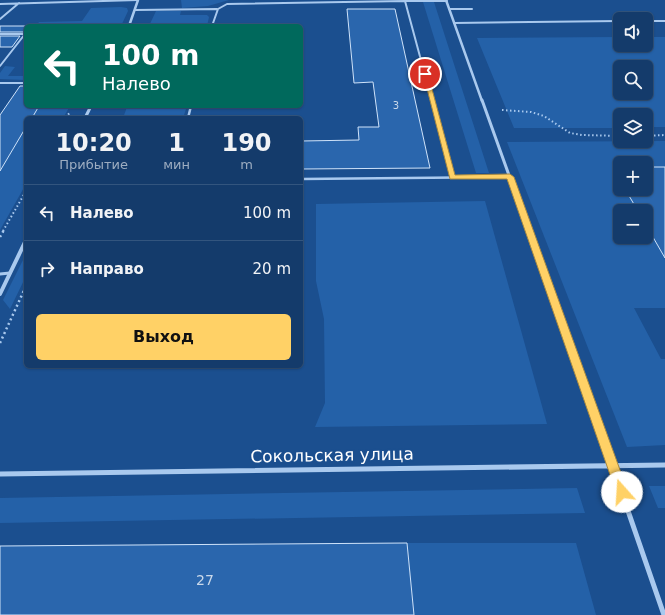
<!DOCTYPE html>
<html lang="ru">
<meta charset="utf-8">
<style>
:root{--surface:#143b6b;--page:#214673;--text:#f1f3f6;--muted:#9dadc1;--line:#33557e;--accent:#ffd166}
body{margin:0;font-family:"DejaVu Sans",sans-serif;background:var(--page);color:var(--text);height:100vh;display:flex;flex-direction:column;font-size:15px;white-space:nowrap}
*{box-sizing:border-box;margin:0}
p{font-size:13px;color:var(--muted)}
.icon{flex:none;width:22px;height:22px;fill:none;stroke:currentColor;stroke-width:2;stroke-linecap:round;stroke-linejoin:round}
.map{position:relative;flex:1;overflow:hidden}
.drawer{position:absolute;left:24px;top:116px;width:279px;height:252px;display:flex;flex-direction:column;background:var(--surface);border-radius:6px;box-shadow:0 1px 3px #0004,0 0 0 1px var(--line)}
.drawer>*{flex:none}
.guide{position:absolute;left:24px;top:24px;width:279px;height:84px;border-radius:6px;box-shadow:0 1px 3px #0004,0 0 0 1px var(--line);background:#00695c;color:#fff;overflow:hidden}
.tools{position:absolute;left:613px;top:12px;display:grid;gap:8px}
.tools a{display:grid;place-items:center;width:40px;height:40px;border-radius:6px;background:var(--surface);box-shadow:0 1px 3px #0004,0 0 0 1px var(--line);font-size:20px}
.pin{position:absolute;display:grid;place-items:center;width:34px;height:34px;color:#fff;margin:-17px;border:2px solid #fff;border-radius:50%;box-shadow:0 1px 4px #0007}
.me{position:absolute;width:44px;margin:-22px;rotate:341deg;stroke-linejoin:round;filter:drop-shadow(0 0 3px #0008)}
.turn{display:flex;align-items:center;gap:14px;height:84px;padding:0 12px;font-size:18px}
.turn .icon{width:52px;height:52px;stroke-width:2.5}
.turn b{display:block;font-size:28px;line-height:34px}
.eta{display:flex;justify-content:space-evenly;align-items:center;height:68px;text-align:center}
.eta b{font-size:24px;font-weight:800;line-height:28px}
.button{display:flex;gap:8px;margin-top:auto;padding:8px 12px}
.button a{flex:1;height:46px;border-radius:6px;background:var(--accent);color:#111;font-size:16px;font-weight:800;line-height:46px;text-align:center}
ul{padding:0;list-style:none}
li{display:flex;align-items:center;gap:12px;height:56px;padding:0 12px;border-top:1px solid var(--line)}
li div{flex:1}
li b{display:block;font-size:15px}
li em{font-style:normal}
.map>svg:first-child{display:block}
</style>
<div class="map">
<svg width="665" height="615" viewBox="0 0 665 615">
<rect width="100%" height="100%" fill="#1b4f8f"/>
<path fill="#2461a8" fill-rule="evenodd" d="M181,0h48l-21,6 -26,2z
M423,2h11l55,171h-13z
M121,7l6,1 1,3 -7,15h-85l3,-4 43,-1 9,-13z
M156,11h25l-1,4h27l2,2 -2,9h-58z
M620,37v8h26v-8h19v90h-19v-12h-26v13h-106l-37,-90zM620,67h26v26h-26z
M5,66l10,1 -7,9h18v4l-26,-1v-6z
M39,106h31l-7,12h-31z
M113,106h74l-4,12h-60l4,-11 -15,1z
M26,127v57l-26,46v-59z
M665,141v26h-19v-4h-26v4l-7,1 7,12v9h5l13,22h-18v26h26v-12l19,33v50h-31l27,51h4v86l-38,2 -120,-305z
M485,201l62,223 -232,3 10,-24 -1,-84 -8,-38v-77z
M26,254v22l-16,33 -7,-9z
M649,486h16v22h-7z
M577,488l8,25 -585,10v-25z
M407,543h169l20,72h-201h19z"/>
<path fill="#2a66ad" stroke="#cfe3fa" d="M347,9h48l35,159 -129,1v-28l58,-1 -1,-13h21l-6,-45 -19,1z
M0,26h26v6h-26z
M0,36h20l-8,11h-12z
M20,86h6v20h13l-7,12h-6v9l-26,44v-56z
M646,167h19v91l-19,-33v-14h-8l-13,-22h21z
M407,543l7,72h-414v-69z"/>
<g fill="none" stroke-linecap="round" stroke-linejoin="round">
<path stroke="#a9c9ee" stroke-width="2" stroke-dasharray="1.5 2.5" stroke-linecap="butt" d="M502,110l29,2 13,4 26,17 12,2 38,1
M66,118l4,-6
M646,136l19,-1
M3,231l23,-40"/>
<path stroke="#a9c9ee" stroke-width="2.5" stroke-dasharray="2 3" stroke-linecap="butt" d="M0,237l4,-7
M0,343l26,-57"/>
<path stroke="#a9c9ee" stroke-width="2" d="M405,1h42
M0,4l138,-4
M449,9h23
M135,10l82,-1
M0,19l19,-16
M646,21h19
M454,23l166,-2
M212,26l6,-17 9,-5 178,-3 27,100
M0,34h25l-25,32
M0,83h26"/>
<path stroke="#a9c9ee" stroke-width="2.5" d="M432,100l20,77
M188,118l3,-12
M301,179l209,-2"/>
<path stroke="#a9c9ee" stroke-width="3" d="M0,274l10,-1"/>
<path stroke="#a9c9ee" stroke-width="2.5" d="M446,0l36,101
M129,26l9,-26"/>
<path stroke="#a9c9ee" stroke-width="3" d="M482,100l47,131
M85,118l6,-12"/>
<path stroke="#a9c9ee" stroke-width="4" d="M529,230l60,169
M0,294l26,-54"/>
<path stroke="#a9c9ee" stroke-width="5" d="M589,398l75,217
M0,474l665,-9"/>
</g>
<path fill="#ffd166" stroke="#a68842" d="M423,73l5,1 27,101 55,-1 4,3 114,315 -2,4 -4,2 -4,-2 -2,-4 -109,-313h-57z"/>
<g text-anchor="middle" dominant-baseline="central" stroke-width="4" stroke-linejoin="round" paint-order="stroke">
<g font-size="10" fill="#cad9ea">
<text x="396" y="105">3</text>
</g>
<g font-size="14" fill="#cad9ea">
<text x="205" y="580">27</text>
</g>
<g font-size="17" fill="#fff" stroke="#1b4f8f">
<text transform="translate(332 455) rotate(-1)">Сокольская улица</text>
</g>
</g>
</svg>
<div class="tools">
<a><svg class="icon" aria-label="sound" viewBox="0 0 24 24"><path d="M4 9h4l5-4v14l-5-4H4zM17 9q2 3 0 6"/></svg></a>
<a><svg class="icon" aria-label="search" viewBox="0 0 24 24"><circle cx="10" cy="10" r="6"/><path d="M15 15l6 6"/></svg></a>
<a><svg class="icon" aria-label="layers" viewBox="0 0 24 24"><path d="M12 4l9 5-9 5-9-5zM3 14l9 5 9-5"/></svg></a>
<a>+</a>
<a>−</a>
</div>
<div class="pin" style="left:425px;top:74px;background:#d93025"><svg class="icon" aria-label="arrive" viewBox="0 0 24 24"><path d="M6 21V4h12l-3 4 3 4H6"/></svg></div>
<svg class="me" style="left:622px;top:492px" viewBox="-20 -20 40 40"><circle r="19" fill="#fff"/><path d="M0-13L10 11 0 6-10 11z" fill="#ffd166"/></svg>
<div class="guide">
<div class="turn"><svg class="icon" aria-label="left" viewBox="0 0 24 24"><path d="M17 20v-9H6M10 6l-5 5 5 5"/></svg><div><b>100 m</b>Налево</div></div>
</div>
<section class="drawer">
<div class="eta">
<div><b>10:20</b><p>Прибытие</p></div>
<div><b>1</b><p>мин</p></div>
<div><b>190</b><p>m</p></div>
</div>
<ul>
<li><svg class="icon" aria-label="left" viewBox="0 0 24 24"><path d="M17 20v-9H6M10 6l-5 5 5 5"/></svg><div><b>Налево</b></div><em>100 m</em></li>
<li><svg class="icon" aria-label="right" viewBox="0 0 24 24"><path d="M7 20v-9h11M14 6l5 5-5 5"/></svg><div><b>Направо</b></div><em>20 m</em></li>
</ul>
<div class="button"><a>Выход</a></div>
</section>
</div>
